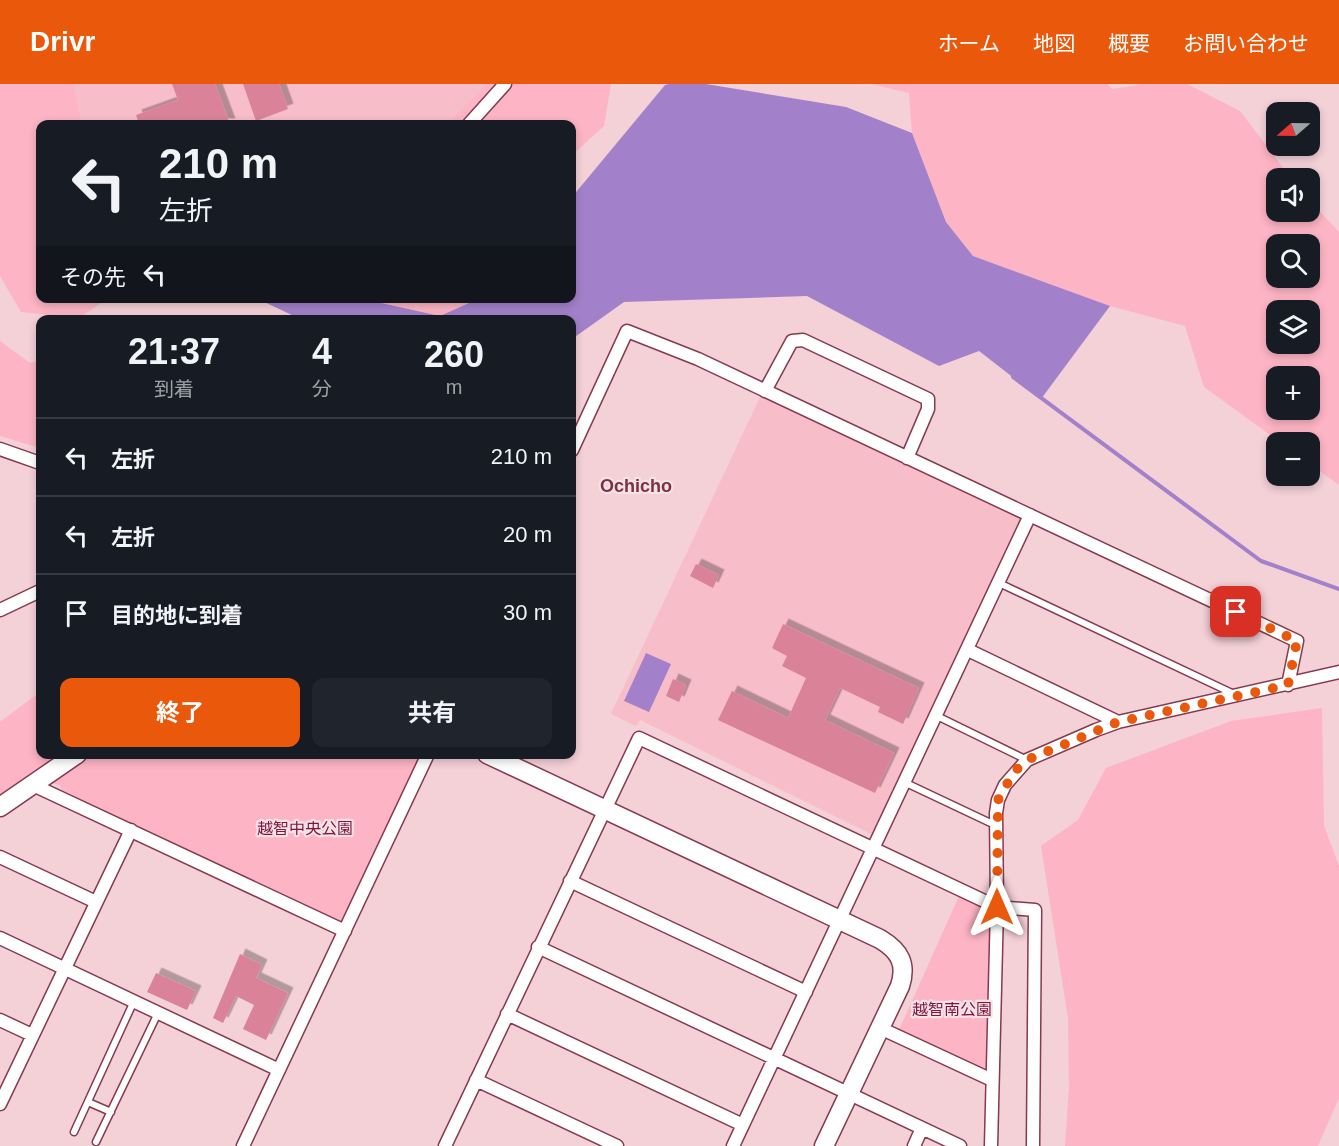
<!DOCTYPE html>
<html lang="ja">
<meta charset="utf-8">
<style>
:root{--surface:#171b24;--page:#20242c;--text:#f1f3f6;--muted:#9ea1a6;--line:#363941;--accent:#ea580c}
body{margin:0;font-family:Arial,"Noto Sans JP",sans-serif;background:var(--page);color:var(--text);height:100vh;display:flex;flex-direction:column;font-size:22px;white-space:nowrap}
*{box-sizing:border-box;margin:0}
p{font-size:20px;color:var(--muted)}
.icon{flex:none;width:33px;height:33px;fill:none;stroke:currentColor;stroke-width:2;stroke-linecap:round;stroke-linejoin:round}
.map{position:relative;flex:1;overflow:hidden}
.sheet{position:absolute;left:36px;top:231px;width:540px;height:444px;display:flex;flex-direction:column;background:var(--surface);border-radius:12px;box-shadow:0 3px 9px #0003}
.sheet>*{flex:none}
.hud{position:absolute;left:36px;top:36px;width:540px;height:183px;border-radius:12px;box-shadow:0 3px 9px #0003;background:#171b24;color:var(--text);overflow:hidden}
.needle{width:39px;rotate:250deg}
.tools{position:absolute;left:1266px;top:18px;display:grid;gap:12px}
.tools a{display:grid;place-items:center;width:54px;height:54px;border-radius:12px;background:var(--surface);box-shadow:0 3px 9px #0003;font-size:30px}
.pin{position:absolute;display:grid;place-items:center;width:51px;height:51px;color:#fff;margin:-26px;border-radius:12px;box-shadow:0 3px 9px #0006}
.me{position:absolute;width:66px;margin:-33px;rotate:0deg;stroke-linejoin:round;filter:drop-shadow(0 0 4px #0008)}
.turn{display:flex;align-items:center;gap:21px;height:126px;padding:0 24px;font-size:27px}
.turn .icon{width:78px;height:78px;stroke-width:2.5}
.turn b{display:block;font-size:42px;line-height:51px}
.then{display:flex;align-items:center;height:57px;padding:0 24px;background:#0003;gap:12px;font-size:22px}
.eta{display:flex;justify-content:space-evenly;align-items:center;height:102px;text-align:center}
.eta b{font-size:36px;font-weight:700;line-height:42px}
.action{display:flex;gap:12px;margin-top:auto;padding:12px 24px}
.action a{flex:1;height:69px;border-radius:12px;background:var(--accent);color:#fff;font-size:24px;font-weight:700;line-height:69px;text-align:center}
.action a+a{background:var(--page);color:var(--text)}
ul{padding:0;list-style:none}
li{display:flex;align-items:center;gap:18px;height:78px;padding:0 24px;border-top:2px solid var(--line)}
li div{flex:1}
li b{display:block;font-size:22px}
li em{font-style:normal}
header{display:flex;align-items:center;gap:36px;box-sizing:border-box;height:84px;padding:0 30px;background:var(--accent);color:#fff}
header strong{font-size:28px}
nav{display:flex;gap:33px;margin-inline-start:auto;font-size:21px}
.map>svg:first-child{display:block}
</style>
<header>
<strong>Drivr</strong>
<nav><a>ホーム</a><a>地図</a><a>概要</a><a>お問い合わせ</a></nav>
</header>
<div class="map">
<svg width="1339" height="1062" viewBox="0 0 1339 1062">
<defs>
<filter id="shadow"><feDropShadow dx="5.5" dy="-5.5" stdDeviation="0" flood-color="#0004"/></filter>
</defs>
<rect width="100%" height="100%" fill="#f4d0d7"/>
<path fill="#f7bdc9" d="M69,0h425l-34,40h-382z
M761,311l259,122 2,7 -149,311 -233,-115 -4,6 -25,-12z"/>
<path fill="#fdb4c4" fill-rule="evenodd" d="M0,0h73l9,40h-42v174l67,1 -28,19 -58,-6 -21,-36z
M487,0h124l-7,42 -32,29v-31h-125z
M872,0h235l5,5 33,-5h42l53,27 51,67h-15v34h34v-11l29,31v253l-29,-21v-22h-30l-76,-55 -19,-61 -75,-20 -137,-50 -27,-34 -34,-89 -3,-40zM1276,160h34v34h-34zM1276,226h34v34h-34zM1276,292h34v34h-34z
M363,215h115l-38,17z
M0,257l30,22 10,-3v88l-40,-12z
M40,608v62l383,1 -83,170 -278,-135 -2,-5 -34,-7 -26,17v-73z
M1322,624l2,118 15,40v232l-21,48h-253l4,-57 -1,-71 -27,-172 37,-26 28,-52 125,-47z
M959,812l28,13 5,7 -2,150 -9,2 -82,-38z"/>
<path fill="#a381ca" d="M669,0h37l140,23 66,26 34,89 27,34 137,50 -69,93 -62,-48 -40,15 -132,-70 -183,6 -52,37v-19l-276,-1v-2l-38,-18h105l77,17 38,-17 94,-1v-101l93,-112z
M646,569l25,11 -22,48 -25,-11z"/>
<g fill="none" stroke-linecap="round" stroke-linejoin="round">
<path stroke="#a381ca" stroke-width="4" d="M1014,291l-1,2 248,184 78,28"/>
</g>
<path fill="#da8398" filter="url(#shadow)" d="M172,0h43l15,40h-91l-3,-9 42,-15z
M243,0h36l9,25 -32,12z
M696,480l23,11 -6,13 -23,-12z
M783,540l136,64 -16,36 -25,-12 2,-5 -40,-19 -15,32 69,33 -19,40 -157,-73 14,-29 56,27 18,-40 -24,-12 5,-10 -15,-8z
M673,595l13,6 -7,17 -13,-6z
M240,870l22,11 -6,13 32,15 -22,47 -23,-11 11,-24 -18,-9 -13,27 -10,-5z
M156,889l40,18 -9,19 -40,-18z"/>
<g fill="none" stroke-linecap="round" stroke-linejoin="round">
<g stroke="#853a4f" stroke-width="9">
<path id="lane" d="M999,499l235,111
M937,632l90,44
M906,699l91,43
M88,1018l23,10
M74,1048l60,-131
M96,1058l62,-129"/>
</g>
<g stroke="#853a4f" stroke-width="15">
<path id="street" d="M469,40l36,-40
M765,307l27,-50 11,-1 125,59v10l-21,49
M0,365l40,14
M572,366l55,-119 71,28 599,282 -9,44
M0,526l40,-19
M968,566l150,72
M33,701l312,146
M0,773l96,45
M570,797l236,111
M0,854l279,132
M538,863l422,199
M507,930l236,111
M0,936l32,15
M880,944l112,52
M476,996l141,66
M0,1020l131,-274
M243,1062l185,-392
M445,1062l194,-408 358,169 38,3 -2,236
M733,1062l297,-631
M914,1062l8,-18
M991,1062l6,-239 -1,-94 2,-13 7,-15 22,-25 69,-30 22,-8 221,-50"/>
</g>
<g stroke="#853a4f" stroke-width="21">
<path id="secondary" d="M487,670l393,185c20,12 27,25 20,47l-76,160
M0,723l77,-53"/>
</g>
<use href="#lane" stroke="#fff" stroke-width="6"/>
<use href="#street" stroke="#fff" stroke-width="12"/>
<use href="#secondary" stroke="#fff" stroke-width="18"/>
</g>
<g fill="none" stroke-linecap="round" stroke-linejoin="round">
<path stroke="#ea580c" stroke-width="10" stroke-dasharray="0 18" d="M997,823l1,-107 16,-28 13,-12 91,-38 170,-37 9,-44 -61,-29"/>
</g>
<g text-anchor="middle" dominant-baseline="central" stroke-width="4.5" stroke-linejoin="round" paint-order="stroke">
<g font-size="16" fill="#7e153c" stroke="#f5e2e6">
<text x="305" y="744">越智中央公園</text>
<text x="952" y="925">越智南公園</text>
</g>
<g font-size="18" font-weight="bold" fill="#7b3247" stroke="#f5e2e6">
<text x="636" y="402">Ochicho</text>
</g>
</g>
</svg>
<div class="tools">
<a><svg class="needle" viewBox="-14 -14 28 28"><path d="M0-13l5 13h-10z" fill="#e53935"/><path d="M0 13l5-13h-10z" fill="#9ea1a6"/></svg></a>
<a><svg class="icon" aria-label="sound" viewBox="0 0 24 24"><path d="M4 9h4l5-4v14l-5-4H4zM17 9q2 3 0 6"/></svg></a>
<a><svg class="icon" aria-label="search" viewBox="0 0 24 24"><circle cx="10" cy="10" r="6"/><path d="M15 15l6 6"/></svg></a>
<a><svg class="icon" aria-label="layers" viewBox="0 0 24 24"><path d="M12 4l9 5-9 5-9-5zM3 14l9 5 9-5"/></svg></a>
<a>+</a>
<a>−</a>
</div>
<div class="pin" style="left:1236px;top:528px;background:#d93025"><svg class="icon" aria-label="arrive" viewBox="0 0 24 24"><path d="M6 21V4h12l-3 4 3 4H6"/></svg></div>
<svg class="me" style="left:997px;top:823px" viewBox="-20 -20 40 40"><path d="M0-17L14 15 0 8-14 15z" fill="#ea580c" stroke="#fff" stroke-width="4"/></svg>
<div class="hud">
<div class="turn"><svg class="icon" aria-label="left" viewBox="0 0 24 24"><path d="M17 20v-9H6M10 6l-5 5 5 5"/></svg><div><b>210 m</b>左折</div></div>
<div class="then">その先<svg class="icon" aria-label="left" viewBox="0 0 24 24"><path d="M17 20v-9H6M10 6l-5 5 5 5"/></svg></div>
</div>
<section class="sheet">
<div class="eta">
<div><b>21:37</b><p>到着</p></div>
<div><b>4</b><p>分</p></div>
<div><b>260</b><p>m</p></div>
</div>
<ul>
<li><svg class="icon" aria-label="left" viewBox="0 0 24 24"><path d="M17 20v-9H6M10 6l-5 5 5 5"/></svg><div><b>左折</b></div><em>210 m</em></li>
<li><svg class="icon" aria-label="left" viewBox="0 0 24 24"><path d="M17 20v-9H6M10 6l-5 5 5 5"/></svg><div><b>左折</b></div><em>20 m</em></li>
<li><svg class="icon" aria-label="arrive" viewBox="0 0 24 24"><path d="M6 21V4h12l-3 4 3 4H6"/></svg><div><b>目的地に到着</b></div><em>30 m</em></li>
</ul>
<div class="action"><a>終了</a><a>共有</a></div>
</section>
</div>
